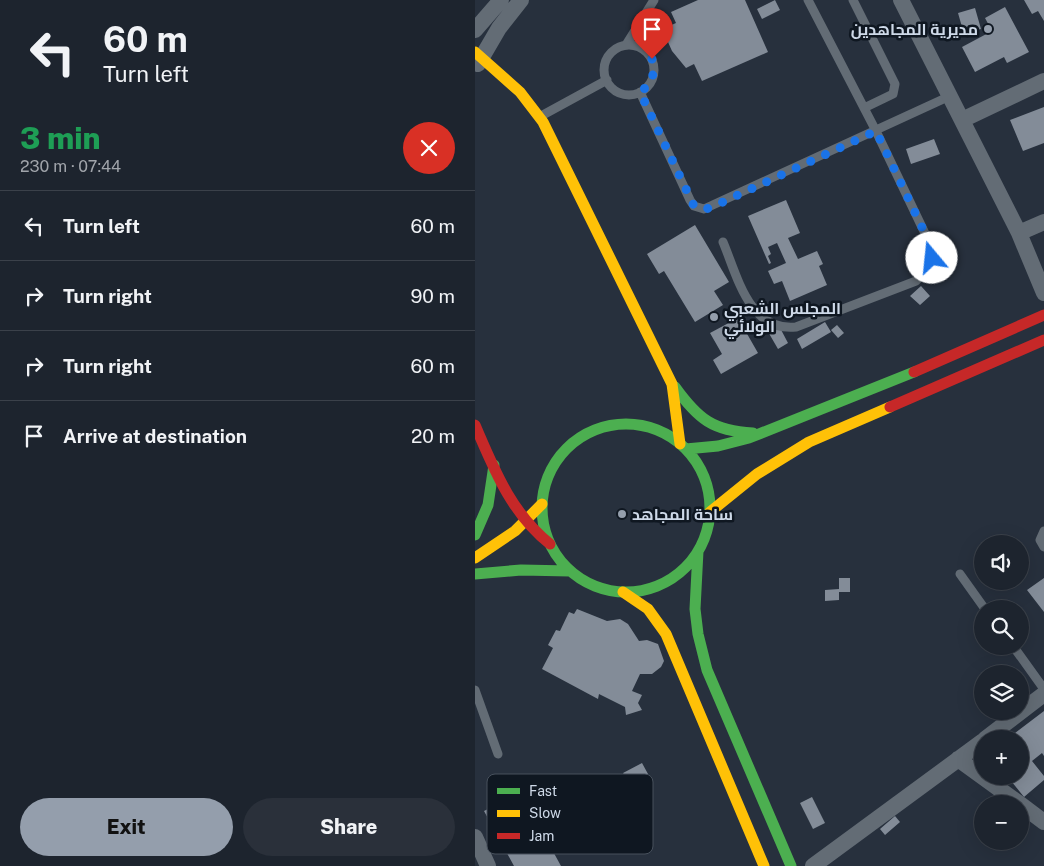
<!DOCTYPE html>
<meta charset="utf-8">
<style>
:root{--surface:#1d242e;--page:#2a303a;--text:#f1f3f6;--muted:#a0a4aa;--line:#3b414a;--accent:#949eac}
body{margin:0;font-family:"Public Sans",Cairo,sans-serif;background:var(--page);color:var(--text);height:100vh;display:flex;flex-direction:column;font-size:19px;white-space:nowrap}
*{box-sizing:border-box;margin:0}
p{font-size:16px;color:var(--muted)}
.icon{flex:none;width:28px;height:28px;fill:none;stroke:currentColor;stroke-width:2;stroke-linecap:round;stroke-linejoin:round}
.map{position:relative;flex:1;overflow:hidden}
.details{display:flex;flex-direction:column;background:var(--surface);width:475px}
.details>*{flex:none}
.hud{background:#1d242e;color:var(--text);overflow:hidden}
.buttons{position:absolute;left:499px;top:535px;display:grid;gap:10px}
.buttons a{display:grid;place-items:center;width:55px;height:55px;border-radius:50%;background:var(--surface);box-shadow:0 5px 20px #0002,0 0 0 1px var(--line);font-size:25px}
.pin{position:absolute;display:grid;place-items:center;width:42px;height:42px;color:#fff;margin:-51px -21px;border-radius:50% 50% 50% 0;rotate:-45deg;box-shadow:0 0 5px #0007}
.pin .icon{rotate:45deg}
.me{position:absolute;width:55px;margin:-28px;rotate:343deg;stroke-linejoin:round;filter:drop-shadow(0 0 4px #0008)}
.turn{display:flex;align-items:center;gap:18px;height:105px;padding:0 20px;font-size:22px}
.turn .icon{width:65px;height:65px;stroke-width:2.5}
.turn b{display:block;font-size:35px;line-height:42px}
.round{display:grid;place-items:center;flex:none;width:52px;height:52px;border-radius:26px;background:var(--page)}
.headline{display:flex;align-items:center;justify-content:space-between;height:85px;padding:0 20px}
h1{font-size:30px;font-weight:800;line-height:38px;color:#1e9e55}
.button{display:flex;gap:10px;margin-top:auto;padding:10px 20px}
.button a{flex:1;height:58px;border-radius:30px;background:var(--accent);color:#111;font-size:20px;font-weight:800;line-height:58px;text-align:center}
.button a+a{background:var(--page);color:var(--text)}
ul{padding:0;list-style:none}
li{display:flex;align-items:center;gap:15px;height:70px;padding:0 20px;border-top:1px solid var(--line)}
li div{flex:1}
li b{display:block;font-size:19px}
li em{font-style:normal}
main{display:flex;flex:1;min-height:0}
.map>svg:first-child{display:block}
</style>
<main>
<section class="details">
<div class="hud">
<div class="turn"><svg class="icon" aria-label="left" viewBox="0 0 24 24"><path d="M17 20v-9H6M10 6l-5 5 5 5"/></svg><div><b>60 m</b>Turn left</div></div>
</div>
<div class="headline"><div><h1>3 min</h1><p>230 m · 07:44</p></div><a class="round" style="background:#d93025;color:#fff"><svg class="icon" aria-label="close" viewBox="0 0 24 24"><path d="M6 6l12 12M18 6L6 18"/></svg></a></div>
<ul>
<li><svg class="icon" aria-label="left" viewBox="0 0 24 24"><path d="M17 20v-9H6M10 6l-5 5 5 5"/></svg><div><b>Turn left</b></div><em>60 m</em></li>
<li><svg class="icon" aria-label="right" viewBox="0 0 24 24"><path d="M7 20v-9h11M14 6l5 5-5 5"/></svg><div><b>Turn right</b></div><em>90 m</em></li>
<li><svg class="icon" aria-label="right" viewBox="0 0 24 24"><path d="M7 20v-9h11M14 6l5 5-5 5"/></svg><div><b>Turn right</b></div><em>60 m</em></li>
<li><svg class="icon" aria-label="arrive" viewBox="0 0 24 24"><path d="M6 21V4h12l-3 4 3 4H6"/></svg><div><b>Arrive at destination</b></div><em>20 m</em></li>
</ul>
<div class="button"><a>Exit</a><a>Share</a></div>
</section>
<div class="map">
<svg width="569" height="866" viewBox="0 0 569 866">
<rect width="100%" height="100%" fill="#27303d"/>
<path fill="#838c98" d="M223,0h47l23,52 -66,29 -8,-17 -8,4 -14,-17 -4,-9 -1,-15 9,-4 -5,-11z
M300,0l5,10 -18,9 -5,-10z
M549,0h20v21l-6,-10 -6,3z
M530,7l24,45 -22,11 -3,-6 -29,15 -13,-25 30,-16 -7,-13z
M500,8l6,21 -17,5 -6,-21z
M569,107v36l-21,8 -13,-31z
M459,139l6,15 -29,10 -5,-15z
M311,200l14,33 -12,5 10,21 19,-8 6,13 -4,2 8,19 -37,16 -8,-20 -8,3 -6,-13 18,-8 -9,-20 -9,4 3,7 -3,2 3,7 -2,1 -21,-48z
M220,225l34,57 -15,9 9,14 -28,17 -31,-51 -5,3 -12,-20z
M446,286l9,10 -10,9 -10,-9z
M263,318l20,35 -37,21 -8,-14 9,-6 -12,-21z
M350,322l6,10 -29,17 -5,-10z
M303,324l10,19 -10,6 -11,-19z
M362,325l7,8 -6,5 -7,-8z
M364,578h11v14h-11v8l-14,1v-11l14,-1z
M569,578v34l-17,-22z
M102,609l30,12 13,-2 8,5 11,17 8,-1 11,4 6,17 -3,6 -9,7h-12l-8,17 10,4 -4,8 4,7 -16,5 -1,-8 -26,-13 -1,5 -56,-30 11,-21 -5,-3 8,-15 4,1 9,-19 5,2z
M569,711v45l-2,-3 -10,8 12,15v4l-20,17 -17,-21h13v-37h-13z
M167,763l6,11 -15,8 5,10 -41,21 -8,-16 37,-19 -3,-5z
M337,797l13,26 -12,6 -13,-26z
M31,800l7,11 14,-7 34,62h-47l-30,-55z
M420,816l5,6 -15,13 -5,-6z"/>
<g fill="none" stroke-linecap="round" stroke-linejoin="round">
<path stroke="#636c75" stroke-width="9" d="M378,0l42,84 -2,10 -29,14
M151,45l28,-45
M129 70a25 25 0 1 1 50 0a25 25 0 1 1-50 0Z
M165,92l50,108 4,6 10,3 246,-113
M66,116l66,-36
M248,242c14,33 26,90 73,85l120,-46c11,-11 17,-18 15,-35l-55,-115 -68,-131
M569,531l-4,9 4,7
M485,574l25,35
M538,646l31,43
M0,690l23,64"/>
<path stroke="#636c75" stroke-width="16" d="M426,0l118,233 25,60
M0,30l26,-30
M3,64l21,-36 22,-28
M487,120l82,-39
M544,233l25,-11
M510,739l59,-45
M483,759l62,45
M545,804l24,18
M0,837l13,29
M338,866l170,-125"/>
<path stroke="#4caf50" stroke-width="11" d="M200,387c23,32 38,44 78,46
M67 508a84 84 0 1 1 168 0a84 84 0 1 1-168 0Z
M211,449l32,-3 31,-8 165,-66
M0,535l13,-30 6,-40
M223,551l-3,58 3,25 9,36 84,196
M0,574l46,-4 49,1"/>
<path stroke="#ffc107" stroke-width="11" d="M0,52l45,40 23,30 129,262 8,60
M235,512l47,-38 52,-32 81,-35
M0,558l40,-27 27,-27
M148,592l25,17 18,25 98,232"/>
<path stroke="#c62828" stroke-width="11" d="M439,372l130,-57
M415,407l154,-67
M0,425c19,44 36,88 75,119"/>
</g>
<g fill="none" stroke-linecap="round" stroke-linejoin="round">
<path stroke="#1a73e8" stroke-width="9" stroke-dasharray="0 16.2" d="M177,59c4,14 0,25 -12,33l54,114 10,3 6,-1 166,-77 55,115 1,12"/>
</g>
<g fill="#949eac" stroke="#0f1721" stroke-width="2">
<circle cx="513" cy="29" r="5"/>
<circle cx="239" cy="317" r="5"/>
<circle cx="147" cy="514" r="5"/>
</g>
<g text-anchor="middle" dominant-baseline="central" stroke-width="5" stroke-linejoin="round" paint-order="stroke">
<g font-size="16" font-weight="bold" fill="#ced9e8" stroke="#0f1721" text-anchor="start">
<text x="503" y="29" text-anchor="end">مديرية المجاهدين</text>
<text x="249" y="308">المجلس الشعبي<tspan x="249" dy="18">الولائي</tspan></text>
<text x="157" y="514">ساحة المجاهد</text>
</g>
</g>
<rect x="12" y="774" width="166" height="80" rx="8" fill="#0f1721" stroke="#48515d" stroke-width="1"/>
<rect x="22" y="788" width="23" height="6" fill="#4caf50"/>
<rect x="22" y="810" width="23" height="7" fill="#ffc107"/>
<rect x="22" y="833" width="23" height="6" fill="#c62828"/>
<g font-size="14" fill="#ced9e8">
<text x="54" y="796">Fast</text>
<text x="54" y="818">Slow</text>
<text x="54" y="841">Jam</text>
</g>
</svg>
<div class="buttons">
<a><svg class="icon" aria-label="sound" viewBox="0 0 24 24"><path d="M4 9h4l5-4v14l-5-4H4zM17 9q2 3 0 6"/></svg></a>
<a><svg class="icon" aria-label="search" viewBox="0 0 24 24"><circle cx="10" cy="10" r="6"/><path d="M15 15l6 6"/></svg></a>
<a><svg class="icon" aria-label="layers" viewBox="0 0 24 24"><path d="M12 4l9 5-9 5-9-5zM3 14l9 5 9-5"/></svg></a>
<a>+</a>
<a>−</a>
</div>
<div class="pin" style="left:177px;top:59px;background:#d93025"><svg class="icon" aria-label="arrive" viewBox="0 0 24 24"><path d="M6 21V4h12l-3 4 3 4H6"/></svg></div>
<svg class="me" style="left:457px;top:258px" viewBox="-20 -20 40 40"><circle r="19" fill="#fff"/><path d="M0-13L10 11 0 6-10 11z" fill="#1a73e8"/></svg>
</div>
</main>
